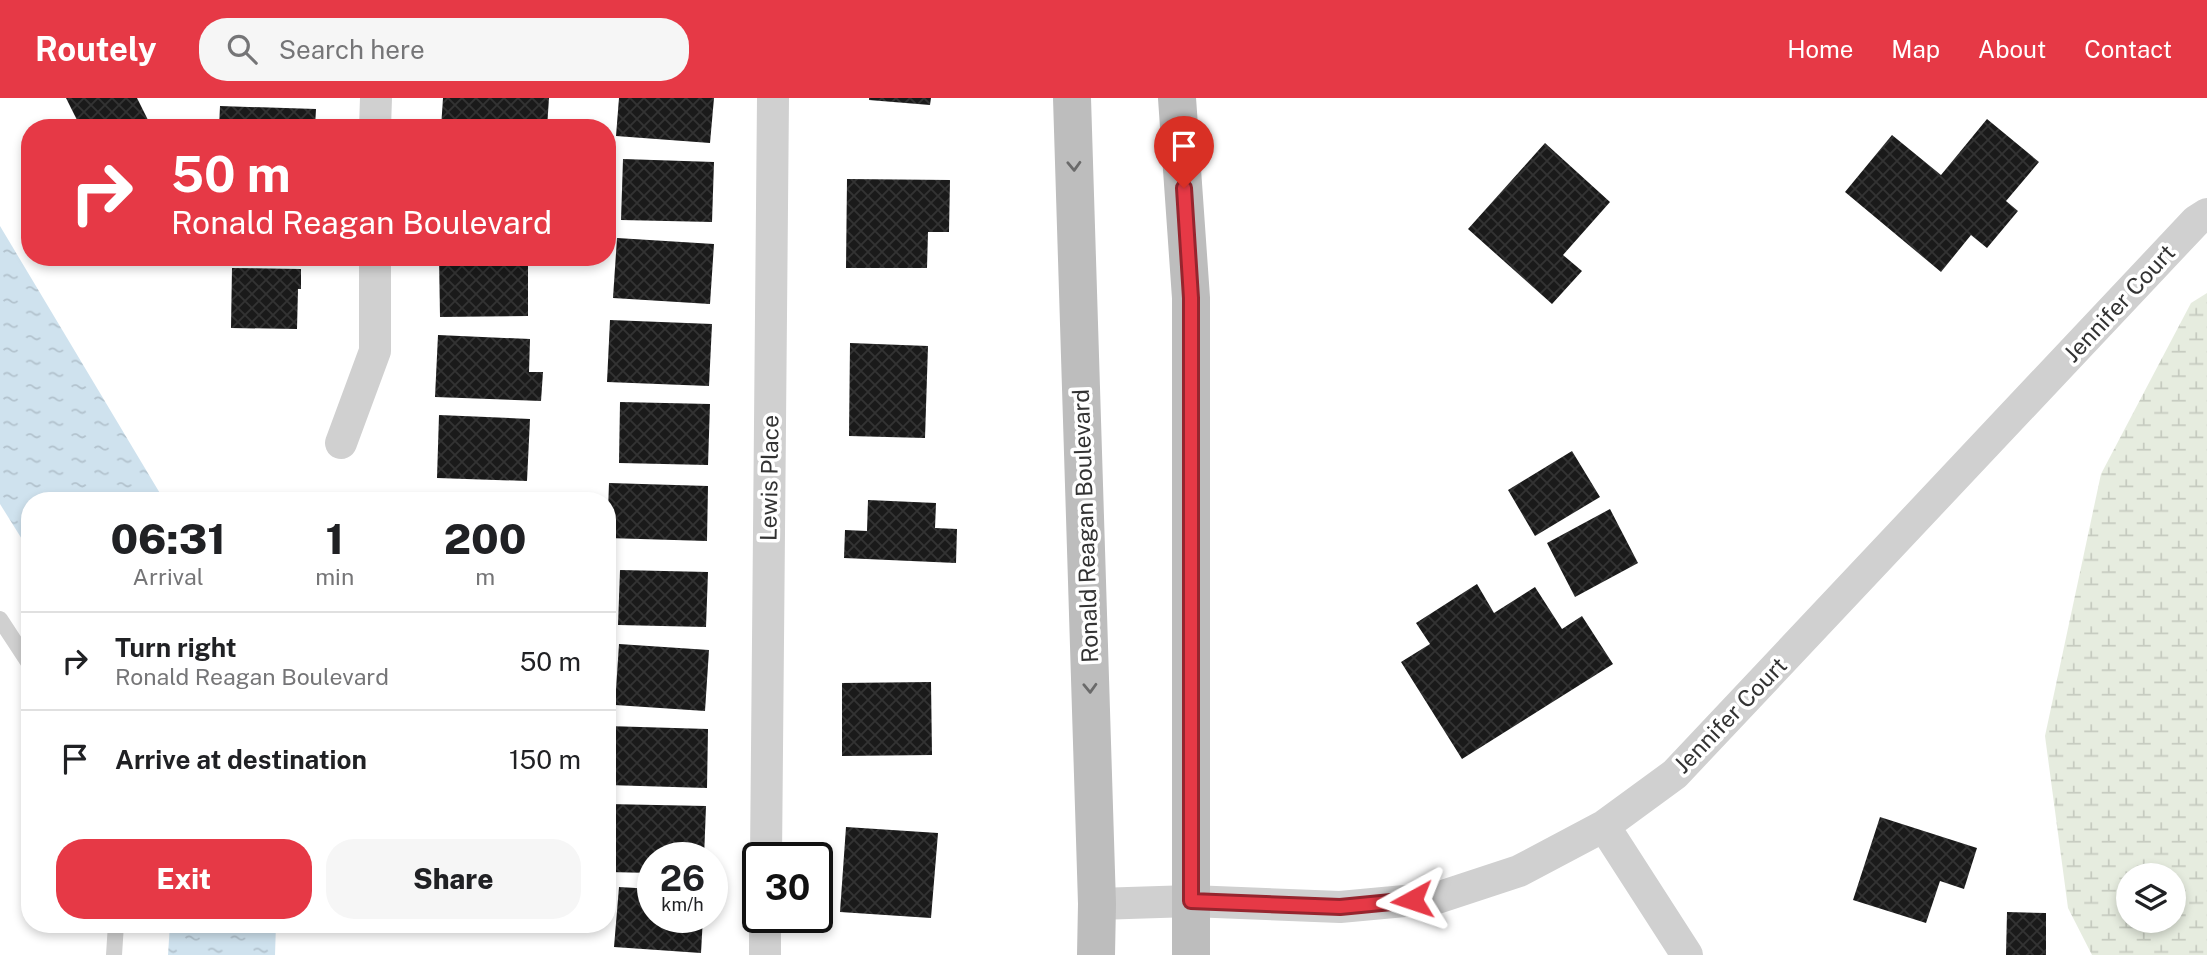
<!DOCTYPE html>
<style>
:root{--surface:#fff;--page:#f6f6f6;--text:#202124;--muted:#757577;--line:#e0e0e0;--accent:#e63946}
body{margin:0;font-family:"Public Sans",sans-serif;background:var(--page);color:var(--text);height:100vh;display:flex;flex-direction:column;font-size:26px;white-space:nowrap}
*{box-sizing:border-box;margin:0}
p{font-size:23px;color:var(--muted)}
.icon{flex:none;width:38px;height:38px;fill:none;stroke:currentColor;stroke-width:2;stroke-linecap:round;stroke-linejoin:round}
.map{position:relative;flex:1;overflow:hidden}
.drawer{position:absolute;left:21px;top:394px;width:595px;height:441px;display:flex;flex-direction:column;background:var(--surface);border-radius:28px;box-shadow:0 4px 10px #0003}
.drawer>*{flex:none}
.hud{position:absolute;left:21px;top:21px;width:595px;height:147px;border-radius:28px;box-shadow:0 4px 10px #0003;background:#e63946;color:#fff;overflow:hidden}
.tools{position:absolute;left:2116px;top:765px;display:grid;gap:14px}
.tools a{display:grid;place-items:center;width:70px;height:70px;border-radius:50%;background:var(--surface);box-shadow:0 4px 10px #0003;font-size:35px}
.speed{position:absolute;left:637px;top:744px;display:flex;gap:14px;font-size:35px;font-weight:700;text-align:center}
.speed>*{display:grid;place-content:center;width:91px;height:91px;border-radius:50%;background:var(--surface);box-shadow:0 4px 10px #0003;line-height:1}
.speed small{font-size:18px;font-weight:400}
.speed .limit{border:4px solid #111;border-radius:10px;background:#fff;color:#111}
.pin{position:absolute;display:grid;place-items:center;width:60px;height:60px;color:#fff;margin:-72px -30px;border-radius:50% 50% 50% 0;rotate:-45deg;box-shadow:0 0 7px #0007}
.pin .icon{rotate:45deg}
.me{position:absolute;width:77px;margin:-38px;rotate:265deg;stroke-linejoin:round;filter:drop-shadow(0 0 5px #0008)}
.turn{display:flex;align-items:center;gap:24px;height:147px;padding:0 35px;font-size:32px}
.turn .icon{width:91px;height:91px;stroke-width:2.5}
.turn b{display:block;font-size:49px;line-height:60px}
.eta{display:flex;justify-content:space-evenly;align-items:center;height:119px;text-align:center}
.eta b{font-size:42px;font-weight:800;line-height:49px}
.cta{display:flex;gap:14px;margin-top:auto;padding:14px 35px}
.cta a{flex:1;height:80px;border-radius:28px;background:var(--accent);color:#fff;font-size:28px;font-weight:800;line-height:80px;text-align:center}
.cta a+a{background:var(--page);color:var(--text)}
ul{padding:0;list-style:none}
li{display:flex;align-items:center;gap:21px;height:98px;padding:0 35px;border-top:2px solid var(--line)}
li div{flex:1}
li b{display:block;font-size:26px}
li em{font-style:normal}
header{display:flex;align-items:center;gap:42px;box-sizing:border-box;height:98px;padding:0 35px;background:var(--accent);color:#fff}
header strong{font-size:33px}
nav{display:flex;gap:38px;margin-inline-start:auto;font-size:24px}
.search{width:490px;height:63px;background:var(--page);display:flex;align-items:center;gap:18px;box-sizing:border-box;padding:0 24px;border-radius:28px;color:var(--muted);font-size:26px}
.map>svg:first-child{display:block}
</style>
<header>
<strong>Routely</strong>
<div class="search"><svg class="icon" aria-label="search" viewBox="0 0 24 24"><circle cx="10" cy="10" r="6"/><path d="M15 15l6 6"/></svg>Search here</div>
<nav><a>Home</a><a>Map</a><a>About</a><a>Contact</a></nav>
</header>
<div class="map">
<svg width="2207" height="857" viewBox="0 0 2207 857">
<defs>
<pattern id="wetland-marsh" width="20" height="14" patternUnits="userSpaceOnUse" patternTransform="scale(1.75)"><rect width="20" height="14" fill="#e6ecdf"/><path d="M1 5h8M5 5V1M11 12h8M15 12V8" fill="none" stroke="#c6cbc0"/></pattern>
<pattern id="water-ripples" width="26" height="14" patternUnits="userSpaceOnUse" patternTransform="scale(1.75)"><rect width="26" height="14" fill="#cfe2ee"/><path d="M2 4q2-2 4 0t4 0M15 11q2-2 4 0t4 0" fill="none" stroke="#b2c2cd"/></pattern>
<pattern id="building-cross-hatch" width="8" height="8" patternUnits="userSpaceOnUse" patternTransform="scale(1.75)"><rect width="8" height="8" fill="#1a1a1a"/><path d="M0 0l8 8M0 8l8-8" fill="none" stroke="#333"/></pattern>
</defs>
<rect width="100%" height="100%" fill="#fff"/>
<path fill="url(#wetland-marsh)" fill-rule="evenodd" d="M2207,195v662h-115l-24,-47 -23,-172 56,-262 90,-171zM2128,777h46v45h-46z"/>
<path fill="url(#water-ripples)" d="M0,128l164,274h-134v52l-30,-48z
M170,826h106l-1,31h-107z"/>
<path fill="url(#building-cross-hatch)" d="M66,0h71l15,30h-71z
M443,0h106l-2,30h-106z
M619,0h95l-4,45 -94,-7z
M869,0h62l-1,7 -61,-5z
M220,8l96,3 -1,19h-96z
M1987,21l52,43 -33,39 12,10 -31,37 -16,-13 -30,37 -96,-80 47,-57 49,40z
M1545,45l65,59 -47,53 19,16 -30,33 -84,-75z
M623,61l91,3 -2,60 -91,-2z
M847,81l103,1 -1,52h-21l-1,36h-81z
M617,140l97,6 -4,60 -97,-6z
M439,159h89v59l-88,1z
M232,170l69,1v20h-3l-1,40 -66,-1z
M610,222l102,4 -3,62 -102,-4z
M438,237l92,4 -1,33h14l-2,29 -106,-4z
M850,245l78,3 -3,92 -76,-2z
M620,304l90,2 -2,61 -89,-2z
M439,317l91,4 -3,62 -90,-3z
M1572,353l28,46 -65,39 -27,-46z
M609,385l99,3 -1,55 -100,-3z
M868,402l68,3 -1,25 22,1 -1,34 -112,-5 1,-28 22,1z
M1610,411l28,54 -63,34 -28,-54z
M620,472l88,2 -2,55 -88,-2z
M1477,486l17,29 41,-26 27,42 20,-13 31,48 -151,95 -61,-97 29,-18 -14,-21z
M619,546l90,6 -4,61 -90,-6z
M931,584l1,73 -90,1v-73z
M607,628l101,3 -1,59 -100,-3z
M607,706l99,2 -2,52h-51v15l-46,-1z
M1880,719l97,31 -13,41 -24,-8 -14,42 -73,-23z
M846,729l92,6 -7,85 -91,-6z
M619,789l34,2v28h50l-2,36 -87,-6z
M2007,814l39,1v42h-40z"/>
<g fill="none" stroke-linecap="round" stroke-linejoin="round">
<path stroke="#d0d0d0" stroke-width="16" d="M0,521l30,46
M114,857l2,-31"/>
<path stroke="#d0d0d0" stroke-width="32" d="M375,30l1,-30
M341,345l34,-92v-94
M1604,728l83,129
M766,760l7,-760
M1097,806l94,-3 149,6 97,-9 82,-27 85,-45 71,-52 521,-553 11,-7
M765,857v-38"/>
<path stroke="#bdbdbd" stroke-width="38" d="M1072,0l25,806 -1,51
M1177,0l14,200v657"/>
</g>
<defs><path id="oneway-chevron" d="M-2-3.5L2.5 0L-2 3.5" fill="none" stroke-width="1.6" stroke-linecap="round" stroke-linejoin="round" transform="scale(1.75)"/></defs>
<g stroke="#6a6a6a">
<use href="#oneway-chevron" transform="translate(1074 68) rotate(88)"/>
<use href="#oneway-chevron" transform="translate(1090 590) rotate(88)"/>
</g>
<g fill="none" stroke-linecap="round" stroke-linejoin="round">
<g stroke="#96252e" stroke-width="18">
<path id="route" d="M1184,90l7,110v603l149,6 72,-7"/>
</g>
<use href="#route" stroke="#e63946" stroke-width="12"/>
</g>
<g text-anchor="middle" dominant-baseline="central" stroke-width="7" stroke-linejoin="round" paint-order="stroke">
<g font-size="23" fill="#333" stroke="#fff">
<text transform="translate(2119 205) rotate(-47)">Jennifer Court</text>
<text transform="translate(769 380) rotate(-89)">Lewis Place</text>
<text transform="translate(1085 428) rotate(-92)">Ronald Reagan Boulevard</text>
<text transform="translate(1730 617) rotate(-46)">Jennifer Court</text>
</g>
</g>
</svg>
<div class="tools">
<a><svg class="icon" aria-label="layers" viewBox="0 0 24 24"><path d="M12 4l9 5-9 5-9-5zM3 14l9 5 9-5"/></svg></a>
</div>
<div class="speed"><div>26<small>km/h</small></div><div class="limit">30</div></div>
<div class="pin" style="left:1184px;top:90px;background:#d93025"><svg class="icon" aria-label="arrive" viewBox="0 0 24 24"><path d="M6 21V4h12l-3 4 3 4H6"/></svg></div>
<svg class="me" style="left:1412px;top:802px" viewBox="-20 -20 40 40"><path d="M0-17L14 15 0 8-14 15z" fill="#e63946" stroke="#fff" stroke-width="4"/></svg>
<div class="hud">
<div class="turn"><svg class="icon" aria-label="right" viewBox="0 0 24 24"><path d="M7 20v-9h11M14 6l5 5-5 5"/></svg><div><b>50 m</b>Ronald Reagan Boulevard</div></div>
</div>
<section class="drawer">
<div class="eta">
<div><b>06:31</b><p>Arrival</p></div>
<div><b>1</b><p>min</p></div>
<div><b>200</b><p>m</p></div>
</div>
<ul>
<li><svg class="icon" aria-label="right" viewBox="0 0 24 24"><path d="M7 20v-9h11M14 6l5 5-5 5"/></svg><div><b>Turn right</b><p>Ronald Reagan Boulevard</p></div><em>50 m</em></li>
<li><svg class="icon" aria-label="arrive" viewBox="0 0 24 24"><path d="M6 21V4h12l-3 4 3 4H6"/></svg><div><b>Arrive at destination</b></div><em>150 m</em></li>
</ul>
<div class="cta"><a>Exit</a><a>Share</a></div>
</section>
</div>
